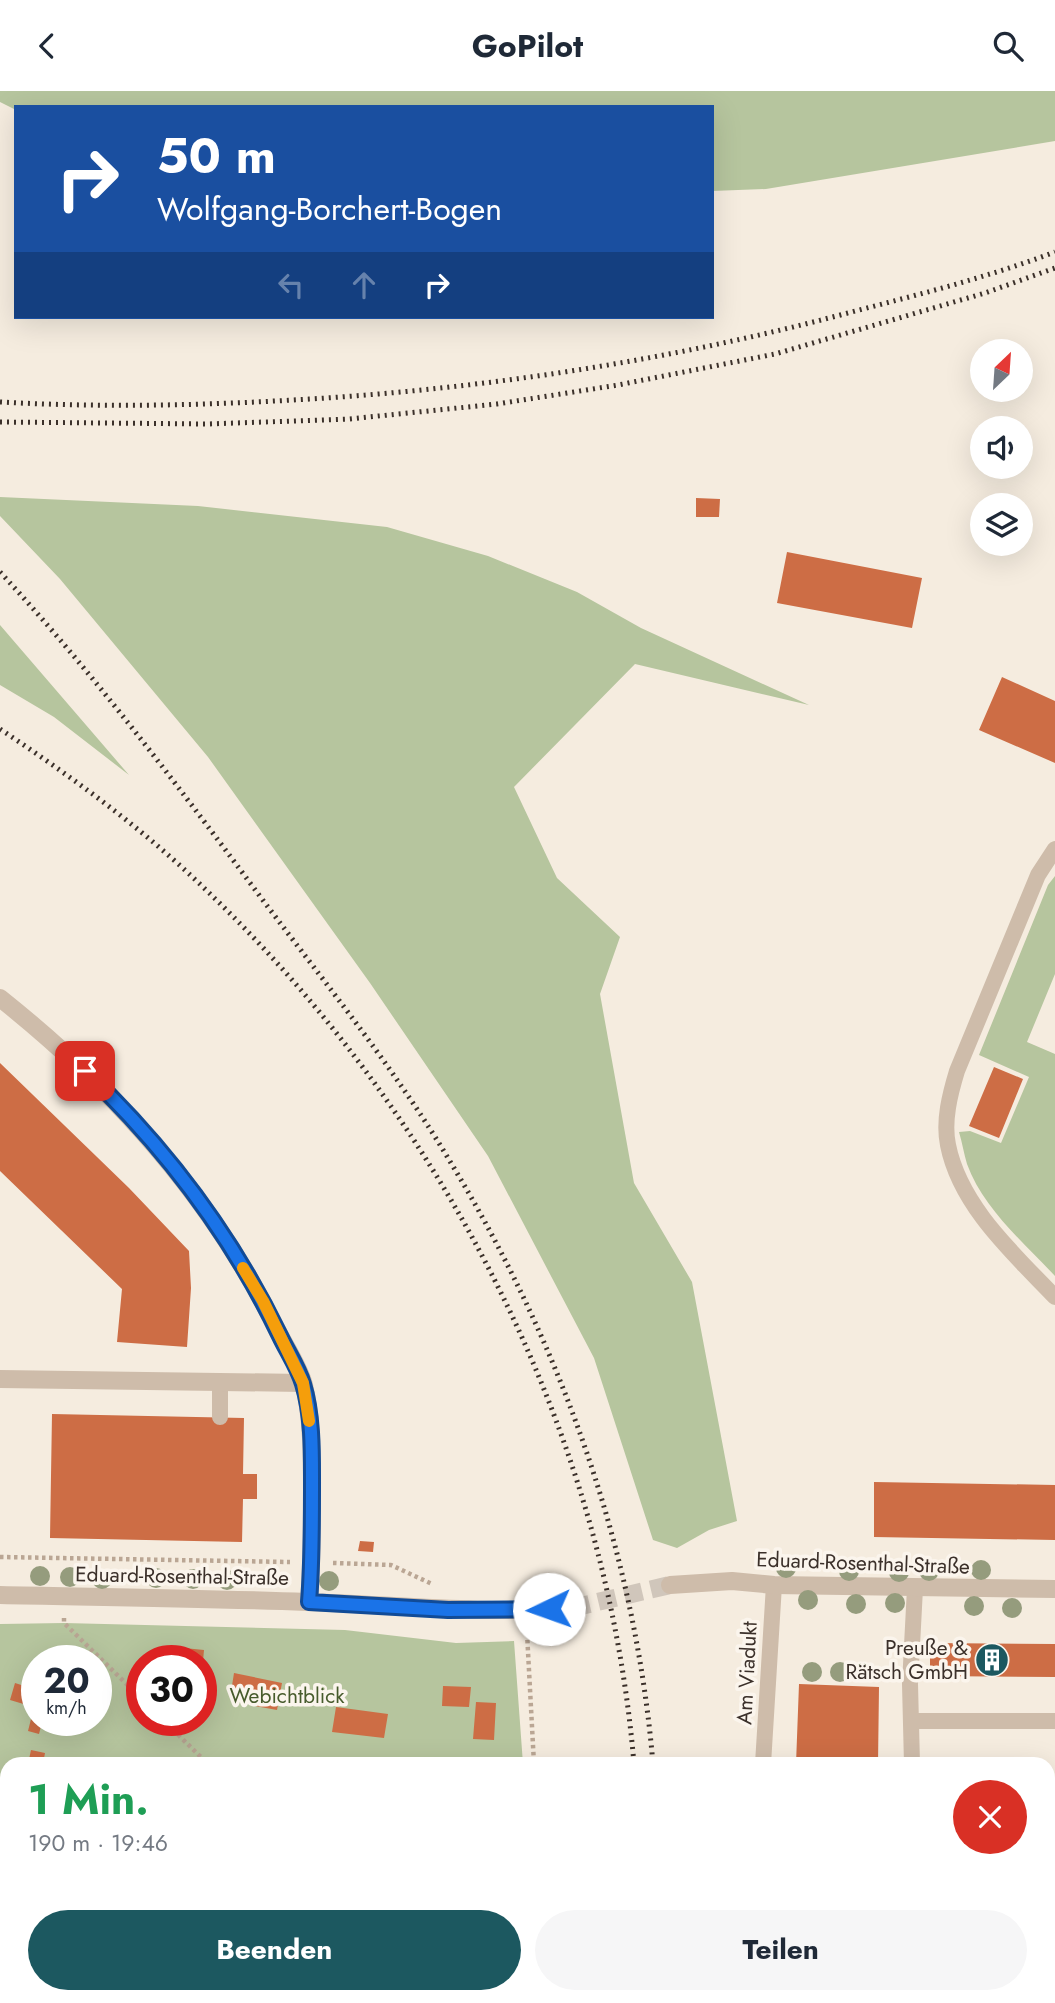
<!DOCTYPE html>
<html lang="de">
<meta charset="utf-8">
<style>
:root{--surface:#fff;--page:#f6f6f7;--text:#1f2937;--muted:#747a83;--accent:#1c5860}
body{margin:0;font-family:Jost,sans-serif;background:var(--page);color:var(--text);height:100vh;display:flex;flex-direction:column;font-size:26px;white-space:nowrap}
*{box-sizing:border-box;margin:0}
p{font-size:23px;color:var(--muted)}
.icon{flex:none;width:38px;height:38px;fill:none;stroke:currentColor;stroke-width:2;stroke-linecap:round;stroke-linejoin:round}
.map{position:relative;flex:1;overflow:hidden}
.side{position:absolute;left:0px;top:1666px;width:1055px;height:247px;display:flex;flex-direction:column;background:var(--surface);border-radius:21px 21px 0 0;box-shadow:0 7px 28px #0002}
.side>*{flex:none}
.hud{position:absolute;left:14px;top:14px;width:700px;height:214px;border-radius:0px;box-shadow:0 7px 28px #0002;background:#1a4fa0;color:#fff;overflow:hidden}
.needle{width:46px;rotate:25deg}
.buttons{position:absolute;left:970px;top:248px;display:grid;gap:14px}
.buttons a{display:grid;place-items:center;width:63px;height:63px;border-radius:50%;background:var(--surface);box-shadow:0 7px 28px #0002;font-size:35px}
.speed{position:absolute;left:21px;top:1554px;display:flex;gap:14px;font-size:35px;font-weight:700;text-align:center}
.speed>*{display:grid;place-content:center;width:91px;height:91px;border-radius:50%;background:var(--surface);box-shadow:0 7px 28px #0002;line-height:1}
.speed small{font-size:18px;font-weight:400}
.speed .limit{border:10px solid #d22;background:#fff;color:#111}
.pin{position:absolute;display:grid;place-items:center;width:60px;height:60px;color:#fff;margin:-30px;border-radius:14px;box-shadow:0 4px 10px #0006}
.me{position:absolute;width:77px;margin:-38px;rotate:267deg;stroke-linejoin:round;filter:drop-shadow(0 0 5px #0008)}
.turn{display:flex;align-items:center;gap:24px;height:147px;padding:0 28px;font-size:32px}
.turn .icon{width:91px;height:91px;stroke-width:2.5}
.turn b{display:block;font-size:49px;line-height:60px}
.lanes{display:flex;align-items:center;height:66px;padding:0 28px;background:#0003;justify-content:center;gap:35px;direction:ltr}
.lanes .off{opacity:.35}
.round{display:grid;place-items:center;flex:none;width:74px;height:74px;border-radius:37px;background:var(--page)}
.summary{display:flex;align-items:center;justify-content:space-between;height:119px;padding:0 28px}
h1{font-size:42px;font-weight:700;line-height:52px;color:#1e9e55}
.cta{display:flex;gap:14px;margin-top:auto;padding:14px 28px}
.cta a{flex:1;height:80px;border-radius:42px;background:var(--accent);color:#fff;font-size:28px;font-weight:700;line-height:80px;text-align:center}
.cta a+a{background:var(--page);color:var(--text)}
header{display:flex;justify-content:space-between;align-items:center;height:91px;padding:0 28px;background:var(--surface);font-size:32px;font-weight:700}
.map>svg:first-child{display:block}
</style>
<header><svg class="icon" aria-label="back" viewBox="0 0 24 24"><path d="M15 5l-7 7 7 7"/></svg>GoPilot<svg class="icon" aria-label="search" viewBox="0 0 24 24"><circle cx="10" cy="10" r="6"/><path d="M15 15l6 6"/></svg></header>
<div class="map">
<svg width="1055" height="1912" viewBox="0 0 1055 1912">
<rect width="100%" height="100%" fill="#f5ecdf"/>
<path fill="#b6c59e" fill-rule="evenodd" d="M0,0h1055v50l-289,48 -54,2v-84h-696v3l-16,-8z
M0,406l198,9 189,21 101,29 89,36 64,36 168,77 -174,-41 -121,123 43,91 63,59 -20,57 34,189 58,99 45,239 -28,9 -32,18 -24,-8 -59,-182 -106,-202 -118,-173 -162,-226 -148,-178 -60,-63z
M0,534l129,150 -75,-58 -54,-32z
M1055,785v98l-28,68 28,12v222c-32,-34 -72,-68 -88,-112 -3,-10 -5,-22 -8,-32l11,-1 31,12 28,-66 -50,-22 69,-170z
M64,1532l281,7 111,13 58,-2 9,123h-516v233h523v6h-530v-379zM37,1570h59v59h-59zM142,1570h59v59h-59z"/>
<path fill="#cd6d45" d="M696,407l24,1 -1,18h-23z
M787,461l135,26 -10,50 -135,-25z
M1002,586l53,24v62l-76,-33z
M0,972l129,125 60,63 2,37 -4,59 -70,-5 5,-53 -122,-118z
M994,976l29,12 -24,59 -30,-12z
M52,1323l192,4 -1,56h14v25h-14l-1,43 -192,-4z
M874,1391l181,3v55l-181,-3z
M360,1450l14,1 -1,10 -15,-1z
M930,1552l125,1v33l-125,-1z
M184,1557l20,2 -1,11h-21z
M234,1582l48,10 -5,27 -22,-4 2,-9 -26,-5z
M15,1592l22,7v18l-27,-8z
M799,1593l80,3 -1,77h-82z
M443,1595l28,1 -2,20 -27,-1z
M476,1611l20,1 -2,37 -21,-1z
M336,1616l52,7 -4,24 -52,-6z
M31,1628l11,3 -3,12 -11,-3z
M31,1659l14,3 -2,11h-15z
M1048,1788h7v54h-7z
M0,1848l7,2v9l-7,-1z
M1048,1876h7v32h-30v-2h23z
M323,1906h27l-2,6h-18l-8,-3z
M387,1906h21l14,3 -1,3h-36z
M808,1906h40v6h-40z"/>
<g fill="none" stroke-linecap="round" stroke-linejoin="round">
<path stroke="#d0c6bb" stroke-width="18" stroke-dasharray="18 9" stroke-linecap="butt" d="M572,1517l98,-23"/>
<path stroke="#baa694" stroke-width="4.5" stroke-dasharray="3.5 3.5" stroke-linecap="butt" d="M0,1466l290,5
M333,1472l58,2 41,19
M64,1527v5l78,76
M527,1542l7,131
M163,1629l45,44
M186,1912l1,-6
M542,1912v-6"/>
<path stroke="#cebcaa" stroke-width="16" d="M1055,758l-17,26 -81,196c-7,23 -14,50 -9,74 12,61 66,109 107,152
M220,1291v35
M911,1630h144
M763,1673l11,-179
M912,1673l-2,-80 5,-96
M1048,1719h7
M749,1912l1,-6"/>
<path stroke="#cebcaa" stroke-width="18" d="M0,907c113,90 212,199 276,330 9,18 23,38 28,57 8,34 8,71 8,106 0,37 0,74 -3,111
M0,1288l303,4
M670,1494l62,-4 42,4 281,4
M0,1504c102,2 205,3 307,7 89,3 176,12 265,6"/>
<path stroke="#3b302a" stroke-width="5" stroke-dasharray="2 5" stroke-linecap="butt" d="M0,311c91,5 183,4 275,-1 197,-10 393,-39 584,-91 66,-17 132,-34 196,-58
M0,331l208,2 141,-5 148,-15 121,-19 157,-31 210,-61 70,-25
M0,481c96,104 181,218 265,331 64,85 132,169 186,260 110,182 184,388 202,601
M0,638c72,48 142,99 204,159 239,228 402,544 430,876
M637,1912v-6
M655,1912l1,-6"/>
</g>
<g fill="#959c7d">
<circle cx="786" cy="1477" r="10"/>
<circle cx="981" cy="1479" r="10"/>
<circle cx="849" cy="1480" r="10"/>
<circle cx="929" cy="1480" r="10"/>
<circle cx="899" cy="1481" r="10"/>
<circle cx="40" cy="1485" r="10"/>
<circle cx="70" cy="1486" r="10"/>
<circle cx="156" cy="1487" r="10"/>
<circle cx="102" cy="1488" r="10"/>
<circle cx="193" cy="1488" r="10"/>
<circle cx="227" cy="1489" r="10"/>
<circle cx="329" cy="1490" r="10"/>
<circle cx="808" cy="1509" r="10"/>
<circle cx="895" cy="1512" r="10"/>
<circle cx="856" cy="1513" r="10"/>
<circle cx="974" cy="1515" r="10"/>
<circle cx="1012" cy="1517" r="10"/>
<circle cx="812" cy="1581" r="10"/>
<circle cx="840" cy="1581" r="10"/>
<circle cx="863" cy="1581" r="10"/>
</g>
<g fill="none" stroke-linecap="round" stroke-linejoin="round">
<g stroke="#114b97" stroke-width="18">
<path id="route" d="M85,980c80,76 147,165 195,265 7,15 18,31 23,48 10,32 9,72 9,106 0,37 0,74 -3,112l139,8 101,-1"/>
</g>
<use href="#route" stroke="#1a73e8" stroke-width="12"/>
<path stroke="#f59e0b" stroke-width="12" d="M243,1177l20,33 40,82 6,38"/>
</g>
<defs>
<g id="building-disc" transform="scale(1.75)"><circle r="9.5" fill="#1c5860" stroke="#fbf5ed"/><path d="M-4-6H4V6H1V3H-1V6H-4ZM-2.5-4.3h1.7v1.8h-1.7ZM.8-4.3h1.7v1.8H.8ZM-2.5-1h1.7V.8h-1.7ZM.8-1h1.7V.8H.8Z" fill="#fff"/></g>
</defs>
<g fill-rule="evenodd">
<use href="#building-disc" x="992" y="1569"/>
</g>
<g text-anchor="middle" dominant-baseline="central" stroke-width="7" stroke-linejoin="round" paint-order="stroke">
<g font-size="21" fill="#3b302a" stroke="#fbf5ed">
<text transform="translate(863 1472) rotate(2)">Eduard-Rosenthal-Straße</text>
<text transform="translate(182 1485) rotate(1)">Eduard-Rosenthal-Straße</text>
<text transform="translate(747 1582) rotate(-87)">Am Viadukt</text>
</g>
<g font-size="21" fill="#3b302a" stroke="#fbf5ed" text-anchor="end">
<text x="968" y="1557">Preuße &amp;<tspan x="968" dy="24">Rätsch GmbH</tspan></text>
</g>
<g font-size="21" fill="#475b2c" stroke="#fbf5ed">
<text x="287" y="1605">Webichtblick</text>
</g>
</g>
</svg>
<div class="buttons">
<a><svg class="needle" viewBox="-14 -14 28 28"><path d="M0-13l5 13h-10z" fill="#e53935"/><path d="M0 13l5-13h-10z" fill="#747a83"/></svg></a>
<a><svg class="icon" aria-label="sound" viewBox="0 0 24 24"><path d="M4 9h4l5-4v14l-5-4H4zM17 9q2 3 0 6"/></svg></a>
<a><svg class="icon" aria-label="layers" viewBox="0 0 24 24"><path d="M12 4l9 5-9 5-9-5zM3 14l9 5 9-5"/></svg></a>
</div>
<div class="speed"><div>20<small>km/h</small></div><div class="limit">30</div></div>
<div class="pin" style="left:85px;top:980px;background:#d93025"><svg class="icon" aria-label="arrive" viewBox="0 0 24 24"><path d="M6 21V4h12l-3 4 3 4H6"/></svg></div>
<svg class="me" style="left:549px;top:1518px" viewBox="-20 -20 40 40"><circle r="19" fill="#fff"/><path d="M0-13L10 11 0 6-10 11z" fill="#1a73e8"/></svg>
<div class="hud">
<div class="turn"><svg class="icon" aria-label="right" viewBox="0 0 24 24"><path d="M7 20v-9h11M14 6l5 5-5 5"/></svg><div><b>50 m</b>Wolfgang-Borchert-Bogen</div></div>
<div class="lanes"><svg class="icon off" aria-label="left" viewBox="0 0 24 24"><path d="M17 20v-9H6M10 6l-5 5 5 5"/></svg><svg class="icon off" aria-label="ahead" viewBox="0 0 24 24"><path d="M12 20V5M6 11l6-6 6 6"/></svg><svg class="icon" aria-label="right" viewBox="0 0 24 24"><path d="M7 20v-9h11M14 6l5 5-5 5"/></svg></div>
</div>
<section class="side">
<div class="summary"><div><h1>1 Min.</h1><p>190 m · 19:46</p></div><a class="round" style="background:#d93025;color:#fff"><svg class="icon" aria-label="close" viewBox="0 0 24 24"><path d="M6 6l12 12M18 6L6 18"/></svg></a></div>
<div class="cta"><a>Beenden</a><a>Teilen</a></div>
</section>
</div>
